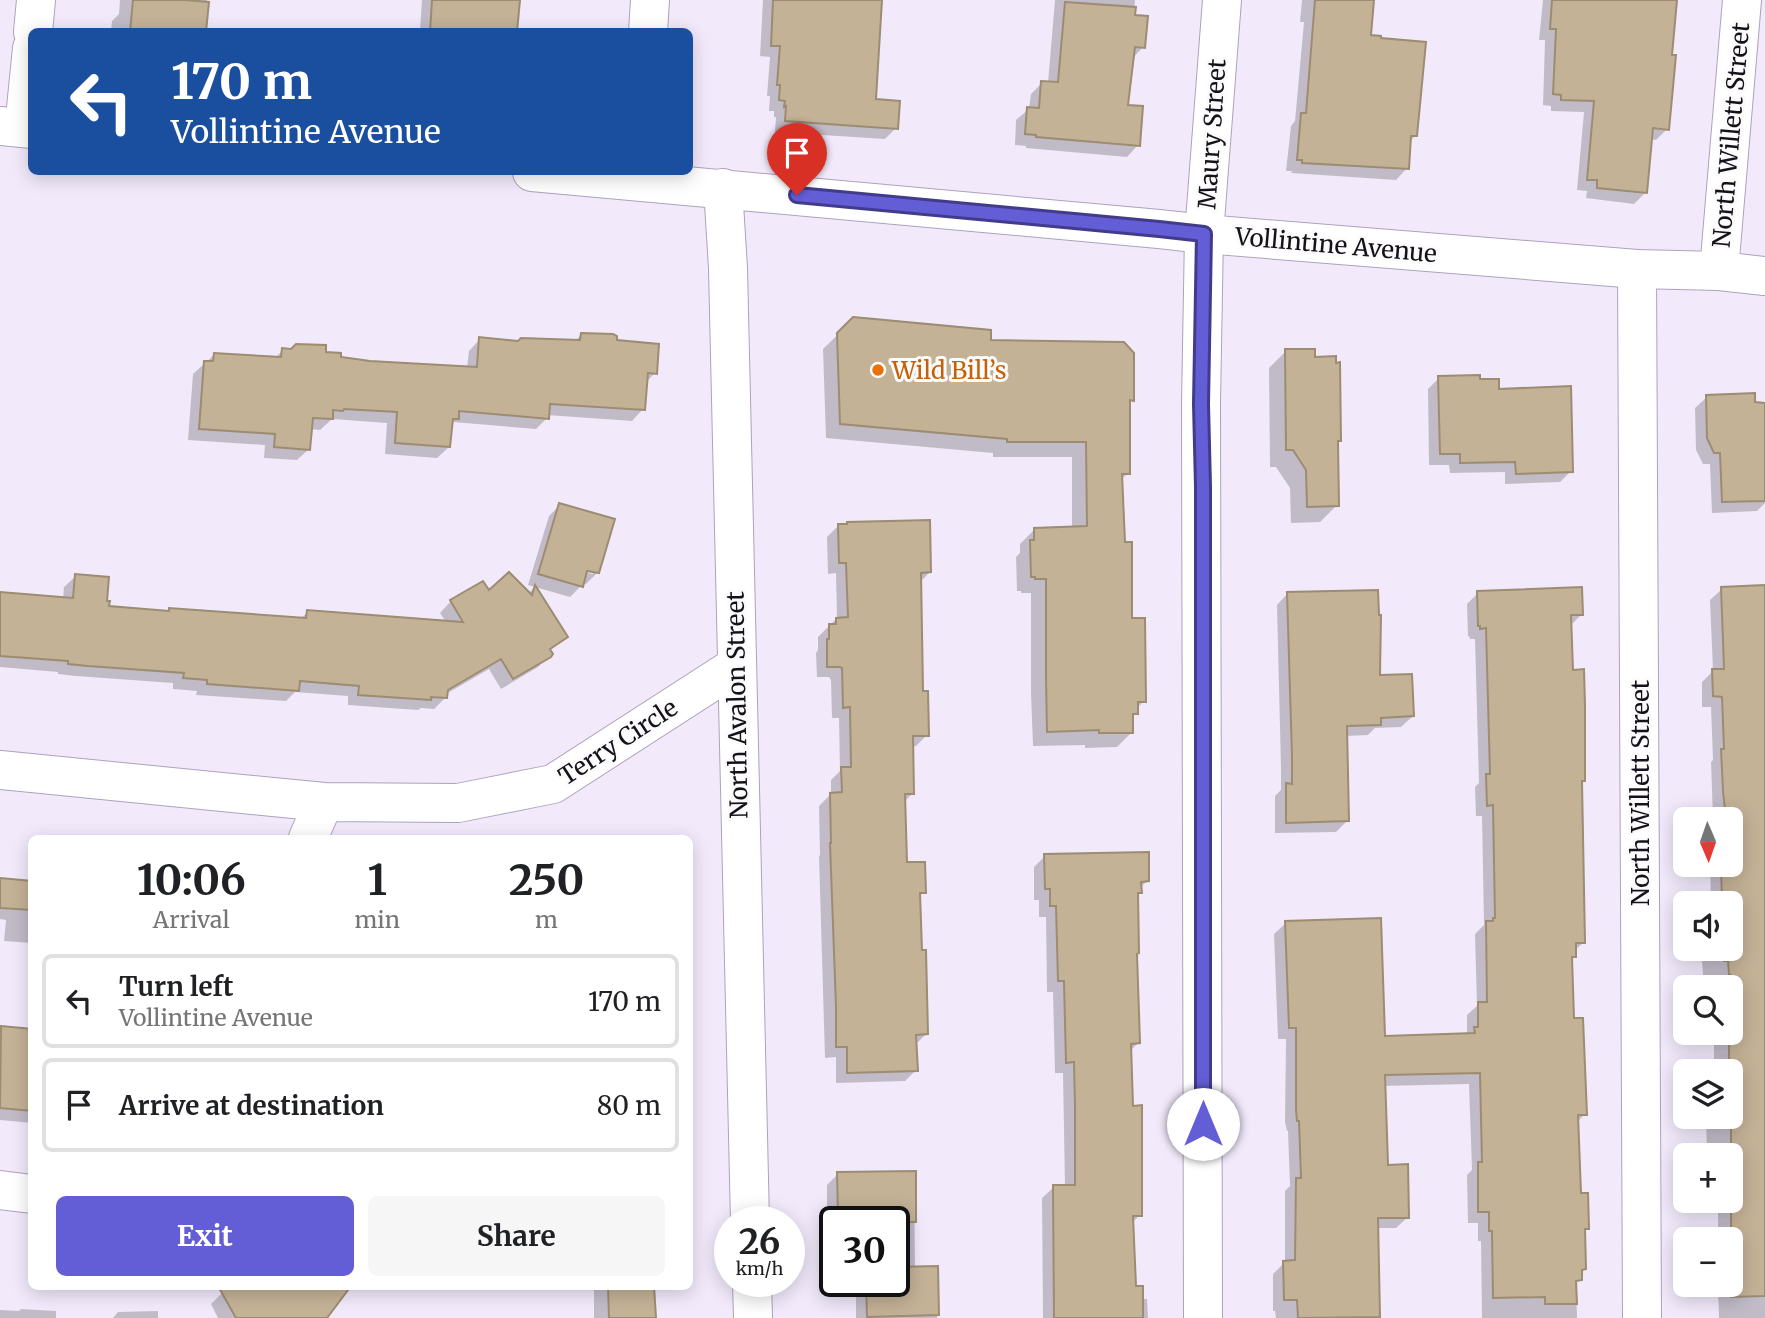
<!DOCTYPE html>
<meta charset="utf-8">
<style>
:root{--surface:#fff;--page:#f6f6f6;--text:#202124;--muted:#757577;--line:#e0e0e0;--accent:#635dd6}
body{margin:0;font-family:Merriweather,serif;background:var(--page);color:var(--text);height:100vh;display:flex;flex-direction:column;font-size:26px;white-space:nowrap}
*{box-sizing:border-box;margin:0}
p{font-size:23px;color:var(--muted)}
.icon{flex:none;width:38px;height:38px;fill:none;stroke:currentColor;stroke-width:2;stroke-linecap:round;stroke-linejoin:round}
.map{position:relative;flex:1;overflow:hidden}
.panel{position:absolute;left:28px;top:835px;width:665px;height:455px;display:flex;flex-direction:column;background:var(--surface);border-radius:10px;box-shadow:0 4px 18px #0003}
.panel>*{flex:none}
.banner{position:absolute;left:28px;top:28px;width:665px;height:147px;border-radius:10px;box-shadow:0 4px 18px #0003;background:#1a4fa0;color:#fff;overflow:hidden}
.needle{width:46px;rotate:178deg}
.controls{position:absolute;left:1673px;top:807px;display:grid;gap:14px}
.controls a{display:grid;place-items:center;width:70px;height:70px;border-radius:10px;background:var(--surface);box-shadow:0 4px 18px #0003;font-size:35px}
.speed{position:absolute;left:714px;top:1206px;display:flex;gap:14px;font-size:35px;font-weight:700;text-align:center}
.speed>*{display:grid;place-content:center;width:91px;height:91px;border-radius:50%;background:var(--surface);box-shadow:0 4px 18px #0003;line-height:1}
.speed small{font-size:18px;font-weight:400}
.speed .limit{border:4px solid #111;border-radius:10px;background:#fff;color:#111}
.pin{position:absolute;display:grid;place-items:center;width:60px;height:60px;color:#fff;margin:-72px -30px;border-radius:50% 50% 50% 0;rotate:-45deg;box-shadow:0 0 7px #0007}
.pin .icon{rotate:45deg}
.me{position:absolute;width:77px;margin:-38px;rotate:0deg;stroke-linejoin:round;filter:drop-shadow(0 0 5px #0008)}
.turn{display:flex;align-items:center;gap:24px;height:147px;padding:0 28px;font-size:32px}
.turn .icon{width:91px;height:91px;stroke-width:2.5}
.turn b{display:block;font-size:49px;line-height:60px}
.eta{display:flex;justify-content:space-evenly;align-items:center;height:119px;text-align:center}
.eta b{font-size:42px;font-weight:700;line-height:49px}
.cta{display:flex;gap:14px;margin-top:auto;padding:14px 28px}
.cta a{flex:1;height:80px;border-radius:10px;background:var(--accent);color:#fff;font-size:28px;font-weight:700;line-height:80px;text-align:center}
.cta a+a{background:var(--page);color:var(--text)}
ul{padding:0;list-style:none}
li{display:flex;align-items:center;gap:21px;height:94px;margin:0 14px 10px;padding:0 14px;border:4px solid var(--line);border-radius:10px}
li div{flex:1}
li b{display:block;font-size:26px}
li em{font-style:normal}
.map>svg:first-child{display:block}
</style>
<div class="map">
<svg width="1765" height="1318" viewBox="0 0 1765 1318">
<rect width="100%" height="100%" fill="#f2eafb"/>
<path fill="#0003" fill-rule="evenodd" d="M120,0h87l-3,32h-93l1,-11 7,-7z
M422,0h96l-4,32h-125l3,-4 28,2z
M763,0h118l-7,101 22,27 -11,11 -110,-7 1,-15h-2v-6h-5l1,-15h-3l3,-39 -10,-1z
M1055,0h80l-1,16 9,31 -11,12 -6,47 12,39 -11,12 -101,-9v-2l-11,-1 1,-25 13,-11 2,-15 11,-11h6z
M1302,0h70l-3,37 46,99 -6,6 -2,26 -11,12 -105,-7 1,-2h-6l5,-45 4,-5 9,-99h-4z
M1543,0h132l-8,129 -11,11 -6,-1 -4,53 -12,12 -48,-6 1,-7 -10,-1 7,-78 -33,-1v-5l-8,-1 2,-65h-6z
M854,319l135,23 143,58 -4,3v70l-7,7 2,64 8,76 13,81 -8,8v4l-4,5v14l-15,15 -32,1v-3l-52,1 -2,-53v-100h-10v-2h-4l-1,-34 4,-4v-9l15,-15 37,-1v-71h-79v-4l-167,-15 -3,-89z
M582,334l33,8 40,31 -10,10 -2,26 -11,12 -85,-6v3l-11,11 -83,-7 -3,3 -1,22 -12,11 -52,-4 2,-31 -55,-4 -12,11 -10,-1 -1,20 -12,11 -33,-2 1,-13 -77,-5 5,-66 22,-20 60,4 8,-8 41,4 15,4 31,4 97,6 2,-17 11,-12 38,4 57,-2z
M1286,351l53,89 -3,3 1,62 -17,17 -29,1 -1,-35 -14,-21h-6l-1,-99z
M1439,378l39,3 19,9 74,81 -11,11 -55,2v-12l-55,1 -1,-8h-20l-1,-76z
M1707,397l58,7v99l-8,8 -45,2 -2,-49h-7l-7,-14 -1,-42z
M560,505l38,67 -12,12 -4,-1 -1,3 -11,11 -42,-12 21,-69zM593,570v4l-15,-3z
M838,526l92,46 -10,10 2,111 5,42 -11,11 -4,1 1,46 -10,10 2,61 19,28 -6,6 8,136 -11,11 1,25 -11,11 -69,2v-26l-11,1 -6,-202 1,-1 -1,-49 12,-12v-14l9,-9 -1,-53h-7l-1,-38 -2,-3h-12l-1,-24 2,-3v-13l19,-19 -1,-45 -8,1 -1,-37z
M76,576l29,27 2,5 60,5 3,-3 130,9 8,-7 138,10 -6,-9 11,-12 32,-18 5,10 40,1 7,-7 31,50 -17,14 2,3 -13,13 -37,22 -12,-20 -43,25v3l-12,12 -13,-1 -3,2 -70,-5v-9l-53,-4 -9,9 -90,-6 1,-4 -24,-2v-6l-97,-7 -18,-2v-2l-58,-5v-73l63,5 1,-12z
M1765,587v731h-46l-1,-33 -6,-1h19v-45h-13v-39h13v-45h-24l-1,-39h25v-45h-17v-35h-9v-4h26v-45h-27l-3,-39h30v-45h-20l-1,-39h21v-45h-18l-2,-57 2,-2 -2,-53h-9v-25l11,-11 -3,-71 12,-11z
M1288,593l89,24 1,59 35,40 -12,11 -26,1 -7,7 -22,1 2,84 -12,12 -61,1v-37l6,-6v-22l-4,-163z
M1478,593l104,21 -12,12 1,45 13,109 -4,4 3,159 -9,8v5l-3,4 2,60 12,94 -8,8 2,73 8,33 -4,3 1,38 -4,4v7l-4,3 1,35h-95l-1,-77h-3v-18h-10l-1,-48 5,-5 -3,-86 -86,2 3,81 22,50 -12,11h-20l3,89 -2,1h-101l-1,-7h-2v-37l12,-12v-71l5,-5 -2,-55h-1l-2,-9 1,-83h-8l-4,-105 12,-11 97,115 84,-3v-20l10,-9 -2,-72 9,-9 -2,-109h-6l-1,-29 4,-4 -4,-144h-5l-1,-3h-1l-1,-32z
M1045,856l103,24 -8,8v4l-3,3 -2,60 3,88 -9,9 11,163 -8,8 2,65 7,11h6l1,19h-105l-1,-120 12,-11h11l-2,-114h-8l-2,-81h-6l-1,-75h-7v-17h-5v-33z
M0,880l32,1v62l-28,-2 2,-21 -6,-1z
M2,1028l30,2v93l-32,-3v-90z
M914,1172l1,96h21l1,50h-81v-37h38v-59h-59v6l-8,-1v-42l11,-11z
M594,1286h60l1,32h-61z
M222,1293l103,25h-107l-7,-14z
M21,1309l35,2v7h-56v-8l19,1z
M158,1311v7h-50h5l5,-6z"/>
<path fill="#c4b297" stroke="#9c8c72" stroke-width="2" d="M133,0h52l24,2 -3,30h-76z
M432,0h88l-3,32h-87z
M773,0h109l-6,99 24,2 -2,28 -113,-8 1,-15 -2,1 1,-6 -6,-1 1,-15h-3l3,-39h-9z
M1315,0h59l-3,35 10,1v2l45,4 -9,94h-6l-2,33 -107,-6v-3h-5l4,-47h5z
M1552,0h125l-5,55h4l-7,75 -16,-2 -6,65 -50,-5v-8h-10l7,-79 -33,-1v-5l-8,-1 3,-65h-6z
M1065,2l71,5 -1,8 13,1 -3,32 -10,-1 -7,58 15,1 -3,40 -104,-9v-2l-11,-1 2,-27 12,1 2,-27 17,1z
M853,317l138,13v10l133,2 10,11v48l-4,-1v74h-8l3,68h7v76h13l1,84h-8v12h-5v19h-34v-3l-52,2 -1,-55v-98h-11v-2h-4l-1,-37h4v-12l53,-2 -1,-84h-79v-3l-167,-15 -3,-91z
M581,333l32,1 4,2v4l42,4 -2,30 -9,-1 -3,37 -95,-6 -1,15 -90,-8v8h-6l-3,28 -55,-4 2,-31 -53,-3 -1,2 -10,-1v9l-20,-1 -3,32 -36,-3 1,-13 -76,-5 5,-68h9l1,-8 67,4 1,-9 9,1 5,-5 30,1v7l15,1v4l29,4 107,6 2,-30 39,4 3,-3 59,2z
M1285,349h30v8l21,-1v7l4,-1 1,79h-3l1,65 -32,1 -1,-37 -13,-20h-7z
M1480,375v4h19v10l72,-3 2,86 -57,2 -1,-12 -55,1v-9h-20l-2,-78z
M1755,393v9l10,1v98l-43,1 -2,-49h-6l-7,-15 -1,-43z
M559,503l56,16 -16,54 -12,-2 -4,16 -45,-13z
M930,520l1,52 -10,1 2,118h5l1,45h-16l1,58h-9l2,68h18l1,31h-6l2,57h4l2,84 -12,1 2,36 -71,2v-26h-11v-40l-6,-164h1l-1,-50 12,-1 -1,-25h10l-1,-60 -7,1 -1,-40 -2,-1h-13v-28h2v-15h7v-6l12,-1 -2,-54h-7l-1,-39h9v-2z
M509,572l23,23 3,-10 33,52 -18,12 3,5 -2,3 -38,22 -12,-20 -53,31 -1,8 -16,-1v3l-73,-5 1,-9 -59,-5 -1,10 -92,-7v-4l-24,-2 1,-5 -96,-7 -20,-2v-3l-68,-5v-64l73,6 2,-24 34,3 -2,24h3l-1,5 60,5v-3l137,10 1,-8 156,12 -13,-22 33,-19 6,9z
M1765,585v711l-34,1v-226h-2v-39h2v-57h-2l-1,-14h-4l-1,-13h8v-45h-9l-1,-39h10v-45h-5l-3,-28 -2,-42h3l-2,-52 -9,-1 -1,-27h12l-3,-82z
M1582,587l1,28h-12l2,55 11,-1 1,37v75h-3l3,162h-9v14h-4l2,61h9l4,97h-9l3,78h7l1,36h-4l1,40 -4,1v10l-6,1 1,23h-32v-7l-52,1 -1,-67h-3v-19h-11v-50h4l-2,-89 -95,2 3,90 20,-1 1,54h-31l2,99 -82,1 -1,-18h-13l-1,-39 12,-1 1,-82h5l-2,-57h-2l-1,-11v-82h-7l-4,-107 96,-3 4,118 90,-3 -1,-6h4v-25h9l-1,-81h7v-3h2l-2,-113 -6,1 -1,-32h4l-4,-146 -6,1v-3h-2l-1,-35z
M1378,590l1,25h2l-1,60 32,-1 2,42 -33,2v7l-34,1 2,95 -63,2v-40l6,1v-28l-5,-164z
M1149,852v29l-8,1 1,11h-4l1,60 -2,1 3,89 -9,1 2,62 9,-1v111h-9l3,70h7v32h-89l-1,-133h22v-79l-1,-44 -8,1 -2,-82h-6l-2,-75h-6v-17h-5l-1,-35z
M0,878l32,3v29l-32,-2z
M1,1026l31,3v82l-32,-3z
M916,1171v51h-68l-2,-6 -8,1 -1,-45z
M938,1266l1,49 -72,2 -1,-36h28v-14z
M218,1286h133l-24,32h-91z
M608,1286h46l2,32h-47z"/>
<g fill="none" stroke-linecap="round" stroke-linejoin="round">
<g stroke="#afa1bd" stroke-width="40">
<path id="minor" d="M33,32l3,-32
M648,32l2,-32
M24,128l8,-80
M723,188l5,80 22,954
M1637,269l5,1049
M1719,271l23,-271
M0,770l324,32 -16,36
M324,802l134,1 95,-19 183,-118
M0,1190l32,4
M752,1281l1,37
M1203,1318l-2,-914 3,-170 18,-234"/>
</g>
<g stroke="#afa1bd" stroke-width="40">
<path id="tertiary" d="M0,126l32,3
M532,172l627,57 45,5 433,35 82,2 46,5"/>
</g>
<use href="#minor" stroke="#fff" stroke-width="38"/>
<use href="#tertiary" stroke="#fff" stroke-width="38"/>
</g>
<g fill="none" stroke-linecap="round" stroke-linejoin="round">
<g stroke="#403c8b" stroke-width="18">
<path id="route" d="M797,195l362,34 45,5 -3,170 2,83v637"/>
</g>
<use href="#route" stroke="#635dd6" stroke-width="12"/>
</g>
<circle fill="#e8710a" stroke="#fbfbfb" stroke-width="2.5" cx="878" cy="370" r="7"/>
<g text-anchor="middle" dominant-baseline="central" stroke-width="6" stroke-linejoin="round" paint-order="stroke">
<g font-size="24" fill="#15101a" stroke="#fbfbfb">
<text transform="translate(1212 134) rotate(-86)">Maury Street</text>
<text transform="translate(1731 135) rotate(-85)">North Willett Street</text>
<text transform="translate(1336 245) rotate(5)">Vollintine Avenue</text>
<text transform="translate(737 705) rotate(-91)">North Avalon Street</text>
<text transform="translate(618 742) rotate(-33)">Terry Circle</text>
<text transform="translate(1640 793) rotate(-90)">North Willett Street</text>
</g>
<g font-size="24" fill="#c56008" stroke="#fbfbfb" text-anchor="start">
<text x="892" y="370">Wild Bill’s</text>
</g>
</g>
</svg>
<div class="controls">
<a><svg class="needle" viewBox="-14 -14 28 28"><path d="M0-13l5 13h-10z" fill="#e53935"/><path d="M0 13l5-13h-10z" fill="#757577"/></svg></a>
<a><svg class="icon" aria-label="sound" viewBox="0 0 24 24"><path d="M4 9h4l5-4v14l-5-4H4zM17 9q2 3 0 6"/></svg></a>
<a><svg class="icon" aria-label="search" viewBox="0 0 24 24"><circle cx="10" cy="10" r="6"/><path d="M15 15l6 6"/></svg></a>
<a><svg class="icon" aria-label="layers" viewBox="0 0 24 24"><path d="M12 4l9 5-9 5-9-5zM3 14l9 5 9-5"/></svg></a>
<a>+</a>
<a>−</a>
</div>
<div class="speed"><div>26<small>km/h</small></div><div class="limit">30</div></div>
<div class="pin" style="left:797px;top:195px;background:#d93025"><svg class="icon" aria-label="arrive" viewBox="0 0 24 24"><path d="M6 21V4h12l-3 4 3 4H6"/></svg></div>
<svg class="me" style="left:1203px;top:1124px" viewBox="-20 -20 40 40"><circle r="19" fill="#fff"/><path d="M0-13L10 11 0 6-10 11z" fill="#635dd6"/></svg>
<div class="banner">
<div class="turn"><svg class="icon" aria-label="left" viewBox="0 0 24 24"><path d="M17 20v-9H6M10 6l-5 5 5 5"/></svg><div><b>170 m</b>Vollintine Avenue</div></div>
</div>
<section class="panel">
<div class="eta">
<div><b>10:06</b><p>Arrival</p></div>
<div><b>1</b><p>min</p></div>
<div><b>250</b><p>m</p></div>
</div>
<ul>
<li><svg class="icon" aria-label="left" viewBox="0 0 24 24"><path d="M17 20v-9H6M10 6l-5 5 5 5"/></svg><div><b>Turn left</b><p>Vollintine Avenue</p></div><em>170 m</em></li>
<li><svg class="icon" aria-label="arrive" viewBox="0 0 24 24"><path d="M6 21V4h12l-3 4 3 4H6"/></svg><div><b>Arrive at destination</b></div><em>80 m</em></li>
</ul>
<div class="cta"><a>Exit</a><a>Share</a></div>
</section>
</div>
